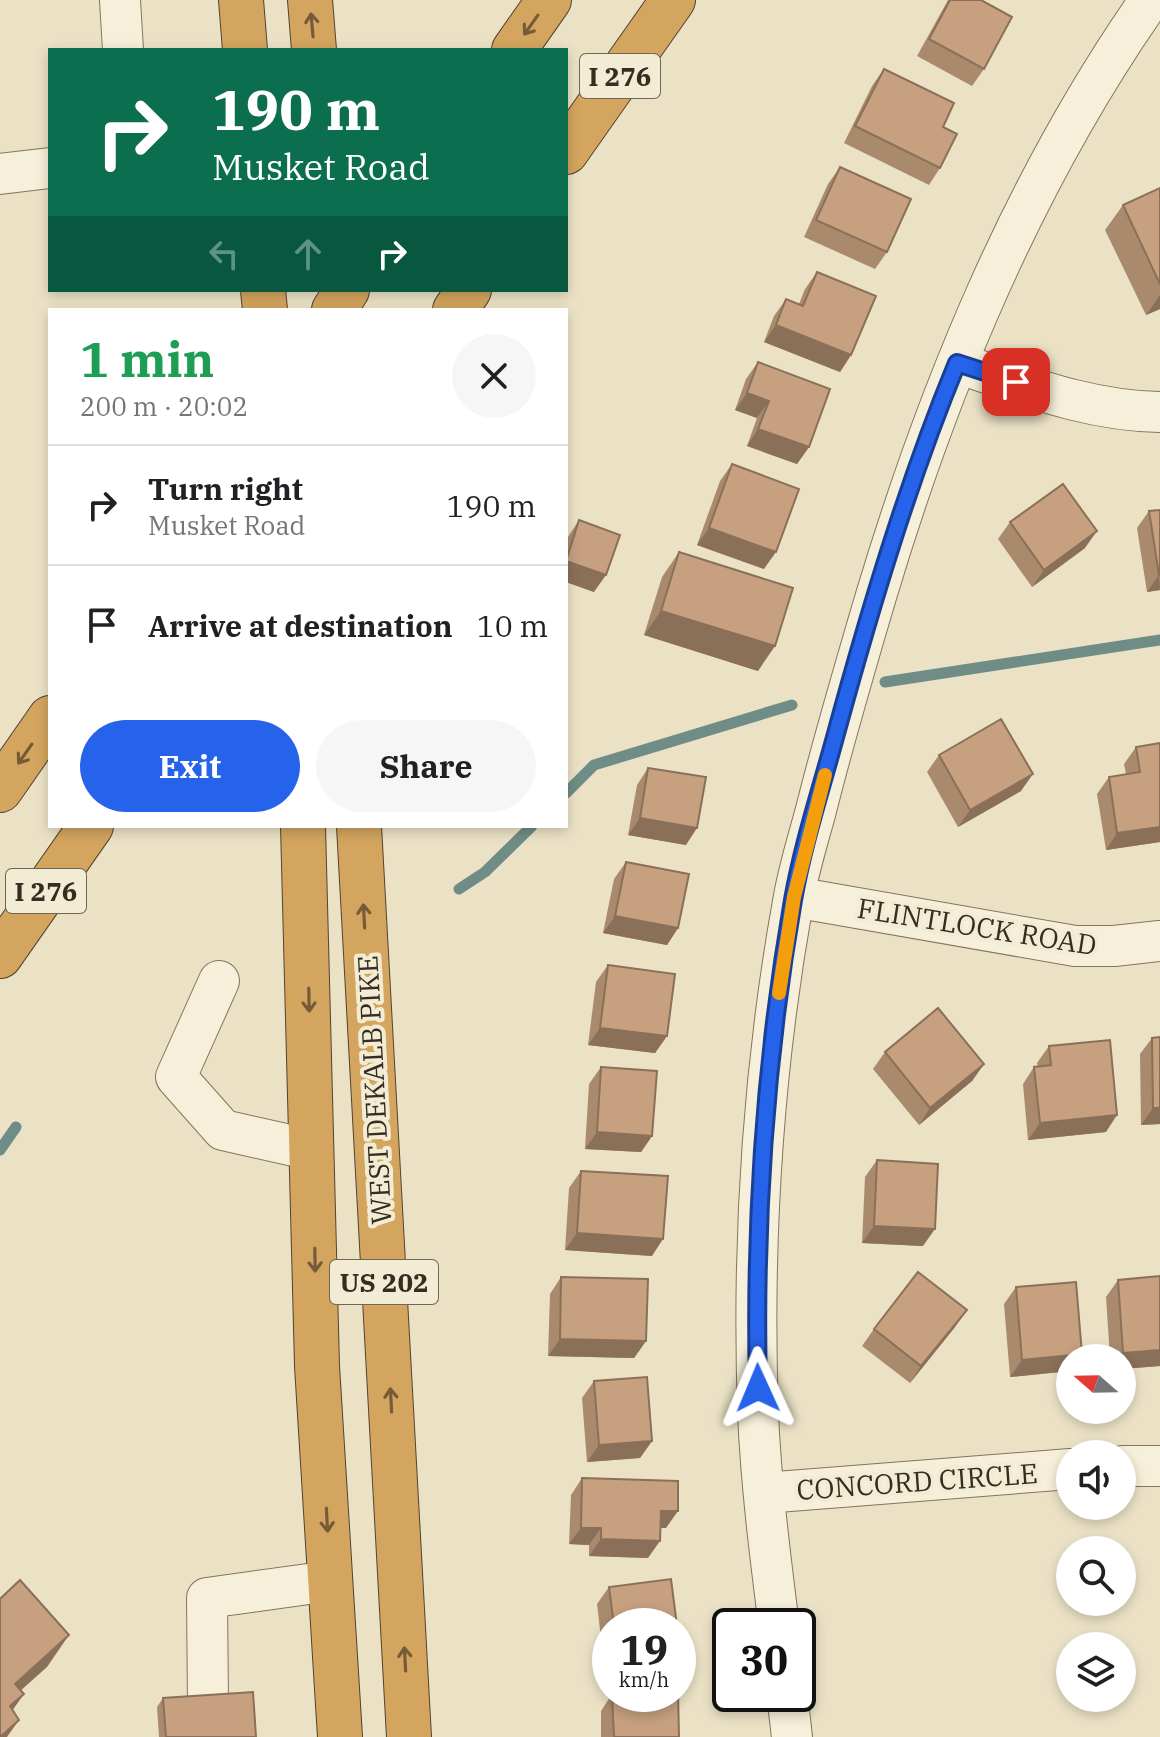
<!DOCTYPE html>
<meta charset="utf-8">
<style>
:root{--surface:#fff;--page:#f6f6f6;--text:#202124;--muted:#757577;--line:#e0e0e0;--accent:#2563eb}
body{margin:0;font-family:"IBM Plex Serif",serif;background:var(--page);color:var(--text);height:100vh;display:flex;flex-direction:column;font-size:30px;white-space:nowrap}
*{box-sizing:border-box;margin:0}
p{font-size:26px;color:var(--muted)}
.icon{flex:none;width:44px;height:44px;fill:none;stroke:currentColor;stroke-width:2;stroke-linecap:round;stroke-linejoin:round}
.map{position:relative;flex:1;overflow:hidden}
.details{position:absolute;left:48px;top:308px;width:520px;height:520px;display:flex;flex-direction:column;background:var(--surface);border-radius:0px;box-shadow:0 4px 12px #0003}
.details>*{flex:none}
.top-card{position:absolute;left:48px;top:48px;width:520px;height:244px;border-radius:0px;box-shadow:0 4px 12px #0003;background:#0b6e4f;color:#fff;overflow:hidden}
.needle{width:52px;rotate:290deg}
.fabs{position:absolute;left:1056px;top:1344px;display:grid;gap:16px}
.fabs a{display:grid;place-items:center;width:80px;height:80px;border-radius:50%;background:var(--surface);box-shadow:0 4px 12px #0003;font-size:40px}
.speed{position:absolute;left:592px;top:1608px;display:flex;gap:16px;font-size:40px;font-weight:700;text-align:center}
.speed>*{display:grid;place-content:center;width:104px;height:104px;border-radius:50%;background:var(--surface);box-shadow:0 4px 12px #0003;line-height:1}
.speed small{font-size:20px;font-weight:400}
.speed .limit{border:4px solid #111;border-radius:12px;background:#fff;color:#111}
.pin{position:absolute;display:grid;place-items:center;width:68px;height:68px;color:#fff;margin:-34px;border-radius:16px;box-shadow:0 4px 12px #0006}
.me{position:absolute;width:88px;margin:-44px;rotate:359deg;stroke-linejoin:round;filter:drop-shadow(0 0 6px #0008)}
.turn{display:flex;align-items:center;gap:28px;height:168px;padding:0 32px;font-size:36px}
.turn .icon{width:104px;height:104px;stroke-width:2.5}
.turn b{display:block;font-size:56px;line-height:68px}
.lanes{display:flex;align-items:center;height:76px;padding:0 32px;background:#0003;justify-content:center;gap:40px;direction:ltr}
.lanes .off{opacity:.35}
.round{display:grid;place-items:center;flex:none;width:84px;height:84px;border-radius:42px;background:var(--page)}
.summary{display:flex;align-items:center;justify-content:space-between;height:136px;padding:0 32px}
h1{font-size:48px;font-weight:700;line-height:60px;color:#1e9e55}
.cta{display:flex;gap:16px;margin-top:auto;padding:16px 32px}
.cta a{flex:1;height:92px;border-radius:48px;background:var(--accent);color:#fff;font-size:32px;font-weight:700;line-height:92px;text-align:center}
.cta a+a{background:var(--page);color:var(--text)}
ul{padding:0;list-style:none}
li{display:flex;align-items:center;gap:24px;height:120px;padding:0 32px;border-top:2px solid var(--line)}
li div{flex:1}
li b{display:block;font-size:30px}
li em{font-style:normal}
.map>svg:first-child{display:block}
</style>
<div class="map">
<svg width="1160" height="1737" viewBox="0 0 1160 1737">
<rect width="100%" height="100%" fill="#ebe2c6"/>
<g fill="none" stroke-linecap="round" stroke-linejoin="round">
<path stroke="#6f8d86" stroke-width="11" d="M885,682l275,-42
M566,793l28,-28 198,-60
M459,889l26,-17 47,-46
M0,1150l16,-23"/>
<g stroke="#85745d" stroke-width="42">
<path id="minor" d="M120,0l3,50
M0,174l50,-6
M957,363c67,22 131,48 203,49
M794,897l281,49h39l46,-5
M219,981l-43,96 47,53 89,20
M1122,1466h38
M764,1493l306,-24
M779,1626c-9,-71 -18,-142 -21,-213 -6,-170 5,-344 35,-511 5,-31 15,-62 23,-92 18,-72 39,-143 60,-214 63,-210 148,-416 274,-596
M787,1694l5,43
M208,1704l-1,-106 123,-17"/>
</g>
<g stroke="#534331" stroke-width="46">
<path id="highway" d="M241,0l4,50
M310,0l4,50
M514,50l35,-50
M566,152l107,-152
M263,290l2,20
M334,310l13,-20
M455,310l14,-20
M0,790l50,-72
M303,826l14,540 23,371
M359,826l50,911
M0,956l91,-130"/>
</g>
<use href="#minor" stroke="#f6efd9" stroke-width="40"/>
<use href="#highway" stroke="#d3a55e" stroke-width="44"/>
</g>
<path fill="#aa8a6d" d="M948,0h33l3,69 -12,17 -55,-30z
M884,69l56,99 -11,17 -85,-42 28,-57z
M840,167l47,85 -12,17 -71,-32 24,-53z
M1160,188v121l-14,6 -41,-85 18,-25z
M817,272l34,83 -11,17 -76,-30 10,-26 12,-17 13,5 6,-15z
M758,362l51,85 -12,17 -50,-18 10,-28 -22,-8 11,-31z
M732,464l32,105 -67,-24 23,-64z
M1160,510v80l-13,2 -10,-64 12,-17z
M579,520l15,72 -28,-10v-40l2,-5z
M1010,522l75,26 -53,39 -34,-48z
M679,552l79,119 -114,-36 18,-58z
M1160,743v99l-54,8 -9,-56 12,-17 17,-3 -2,-10 12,-17z
M939,755l82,36 -63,36 -31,-55z
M648,768l38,77 -58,-10 9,-50z
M626,862l52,66 -11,17 -64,-12 11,-54z
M608,965l59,71 -12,17 -67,-8 8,-63z
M1160,1037v87l-19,1 -1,-71 12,-16z
M1049,1046l57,86 -78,8 -5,-56 11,-17h4l-1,-4z
M885,1052l99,12 -12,17 -53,44 -46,-56z
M601,1067l51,69 -11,16 -56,-3 4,-65z
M877,1160l46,86 -61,-3 3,-66z
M581,1171l71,85 -87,-6 4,-62z
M1160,1276v90l-38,3v-11h-12l-4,-61 12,-17z
M561,1277l85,64 -12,17 -86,-2 2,-62z
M1016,1287l54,84 -60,6 -6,-73z
M955,1327l-45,56 -48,-37 12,-17z
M594,1381l58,60 -12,17 -53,4 -5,-64z
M582,1478l84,50h-6l-12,30 -59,-2v-11l-20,-1 2,-49z
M609,1587l68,39h-67v45l-5,1 -8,-68z
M612,1694l67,43h-78v-26z
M163,1698l93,39h-97l-2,-30z"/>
<path fill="#8b7059" d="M1160,295v14l-14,6z
M776,325l75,30 -11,17 -76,-30z
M747,393l22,8 -12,17 -22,-8z
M758,429l51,18 -12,17 -50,-18z
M709,528l67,24 -12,17 -67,-24z
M1097,531l-12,17 -53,39 12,-17z
M566,561l40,14 -12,17 -28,-10z
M1159,575l1,15 -13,2z
M661,611l114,35 -17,25 -114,-36z
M1033,774l-12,17 -63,36 12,-17z
M640,818l57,10 -11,17 -58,-10z
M1160,827v15l-54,8 11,-17z
M615,916l63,12 -11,17 -64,-12z
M600,1028l67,8 -12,17 -67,-8z
M984,1064l-12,17 -53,44 11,-17z
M1153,1108h7v16l-19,1z
M1117,1115l-11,17 -78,8 12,-17z
M597,1132l55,4 -11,16 -56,-3z
M874,1226l61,3 -12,17 -61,-3z
M577,1233l86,6 -11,17 -87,-6z
M967,1310l-12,17 -45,56 11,-17z
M560,1339l86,2 -12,17 -86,-2z
M1160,1350v16l-38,3v-11h-3l4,-5z
M1082,1354l-3,4h-9v13l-60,6 12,-17z
M652,1441l-12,17 -53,4 12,-17z
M661,1511h17l-12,17h-17z
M581,1528h20l-12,17 -20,-1z
M601,1539l59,2 -12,17 -59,-2z
M69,1635l-22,32 -47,42 15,-25z
M24,1694l-22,31 8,-19z
M19,1720l-12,17h-7z"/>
<path fill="#c6a07f" stroke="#8b7059" stroke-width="2" d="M950,0h31l31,17 -28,52 -55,-30z
M884,69l70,34 -11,24 14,7 -17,34 -85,-42z
M840,167l71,32 -24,53 -71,-32z
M1160,188v96l-37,-79z
M817,272l59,24 -25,59 -75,-30 10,-26 17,7z
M758,362l72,27 -21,58 -51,-18 11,-28 -22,-8z
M732,464l67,25 -23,63 -67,-24z
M1063,484l34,47 -53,39 -34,-48z
M1160,510v65h-1l-10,-64z
M579,520l41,15 -14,40 -40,-14z
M679,552l114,36 -18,58 -114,-35z
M1001,719l32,55 -63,36 -31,-55z
M1160,743v84l-43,6 -8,-56 31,-5 -4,-25z
M648,768l58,9 -9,51 -57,-10z
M626,862l63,12 -11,54 -63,-12z
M608,965l67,9 -8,62 -67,-8z
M938,1008l46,56 -54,44 -45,-56z
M1160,1037v71h-7l-1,-70z
M1110,1040l7,75 -77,8 -6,-56 17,-2 -2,-19z
M601,1067l56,4 -5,65 -55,-4z
M877,1160l61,4 -3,65 -61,-3z
M581,1171l87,5 -5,63 -86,-6z
M918,1272l49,38 -46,56 -47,-37z
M1160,1276v74l-37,3 -5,-73z
M561,1277l87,2 -2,62 -86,-2z
M1076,1282l6,72 -60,6 -6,-73z
M647,1377l5,64 -53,4 -5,-64z
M582,1478l96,3v30h-17l-1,30 -59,-2v-11h-20z
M671,1579l6,47h-63l-5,-39z
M20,1580l49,55 -54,49 9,10 -14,12 9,14 -19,17v-138z
M678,1691l1,46h-65l-2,-43h66z
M253,1692l3,45h-90l-3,-39z"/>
<defs><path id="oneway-shaft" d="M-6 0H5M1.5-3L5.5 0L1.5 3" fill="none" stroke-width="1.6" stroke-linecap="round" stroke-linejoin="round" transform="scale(2)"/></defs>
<g stroke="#755c39">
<use href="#oneway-shaft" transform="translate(312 25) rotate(-95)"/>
<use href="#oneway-shaft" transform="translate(531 25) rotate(125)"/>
<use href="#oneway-shaft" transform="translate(25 754) rotate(125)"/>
<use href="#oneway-shaft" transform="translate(364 916) rotate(-93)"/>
<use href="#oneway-shaft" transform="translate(309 1000) rotate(89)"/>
<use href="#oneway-shaft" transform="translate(315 1260) rotate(89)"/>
<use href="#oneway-shaft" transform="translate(391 1400) rotate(-93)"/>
<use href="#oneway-shaft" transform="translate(327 1520) rotate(87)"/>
<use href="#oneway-shaft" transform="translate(405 1659) rotate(-93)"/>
</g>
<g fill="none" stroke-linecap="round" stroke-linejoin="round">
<g stroke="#184099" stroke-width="20">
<path id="route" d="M758,1388c-4,-163 7,-327 35,-488 10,-57 29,-114 44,-170 34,-124 71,-248 120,-367l59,19"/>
</g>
<use href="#route" stroke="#2563eb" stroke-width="14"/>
<path stroke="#f59e0b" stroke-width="14" d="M779,993l15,-96 31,-122"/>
</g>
<g text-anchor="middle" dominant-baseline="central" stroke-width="8" stroke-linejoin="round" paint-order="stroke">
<g fill="#f3ecd5" stroke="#6f6656" stroke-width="2">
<rect x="580" y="54" width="80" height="44" rx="6"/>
<rect x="6" y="869" width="80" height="44" rx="6"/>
<rect x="330" y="1260" width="108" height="44" rx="6"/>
</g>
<g font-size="26" font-weight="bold" fill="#362c20">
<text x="620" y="76">I 276</text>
<text x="46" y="891">I 276</text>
<text x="384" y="1282">US 202</text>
</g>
<g font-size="28" fill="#362c20" stroke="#f3ecd5">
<text transform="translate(977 926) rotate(9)">FLINTLOCK ROAD</text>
<text transform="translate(374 1090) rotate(-93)">WEST DEKALB PIKE</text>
<text transform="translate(917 1481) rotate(-4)">CONCORD CIRCLE</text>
</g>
</g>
</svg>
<div class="fabs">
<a><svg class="needle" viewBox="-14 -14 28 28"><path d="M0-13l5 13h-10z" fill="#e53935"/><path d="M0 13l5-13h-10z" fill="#757577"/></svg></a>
<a><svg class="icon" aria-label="sound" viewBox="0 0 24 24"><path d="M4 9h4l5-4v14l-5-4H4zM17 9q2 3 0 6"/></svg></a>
<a><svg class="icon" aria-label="search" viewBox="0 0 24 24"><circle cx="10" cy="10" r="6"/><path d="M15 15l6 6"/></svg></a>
<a><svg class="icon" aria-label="layers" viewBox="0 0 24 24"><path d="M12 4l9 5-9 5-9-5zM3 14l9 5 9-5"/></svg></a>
</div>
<div class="speed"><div>19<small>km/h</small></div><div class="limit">30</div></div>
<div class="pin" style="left:1016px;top:382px;background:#d93025"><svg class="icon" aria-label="arrive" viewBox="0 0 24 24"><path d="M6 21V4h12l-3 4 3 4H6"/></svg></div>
<svg class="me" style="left:758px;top:1388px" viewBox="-20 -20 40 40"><path d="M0-17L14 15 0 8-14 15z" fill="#2563eb" stroke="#fff" stroke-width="4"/></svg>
<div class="top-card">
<div class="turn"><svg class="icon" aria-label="right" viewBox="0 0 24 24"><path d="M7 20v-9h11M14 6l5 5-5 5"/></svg><div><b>190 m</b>Musket Road</div></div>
<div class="lanes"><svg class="icon off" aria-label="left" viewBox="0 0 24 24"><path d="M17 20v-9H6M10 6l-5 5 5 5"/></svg><svg class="icon off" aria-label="ahead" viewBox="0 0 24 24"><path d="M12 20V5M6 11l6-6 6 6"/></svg><svg class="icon" aria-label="right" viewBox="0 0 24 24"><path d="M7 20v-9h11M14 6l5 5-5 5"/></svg></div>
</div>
<section class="details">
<div class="summary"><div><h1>1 min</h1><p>200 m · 20:02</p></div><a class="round"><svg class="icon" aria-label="close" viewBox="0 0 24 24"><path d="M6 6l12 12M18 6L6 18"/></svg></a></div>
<ul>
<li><svg class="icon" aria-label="right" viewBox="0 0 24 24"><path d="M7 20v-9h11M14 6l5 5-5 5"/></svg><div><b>Turn right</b><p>Musket Road</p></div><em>190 m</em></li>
<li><svg class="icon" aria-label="arrive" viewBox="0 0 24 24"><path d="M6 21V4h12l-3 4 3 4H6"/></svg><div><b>Arrive at destination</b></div><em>10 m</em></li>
</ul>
<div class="cta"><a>Exit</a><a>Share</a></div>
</section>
</div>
